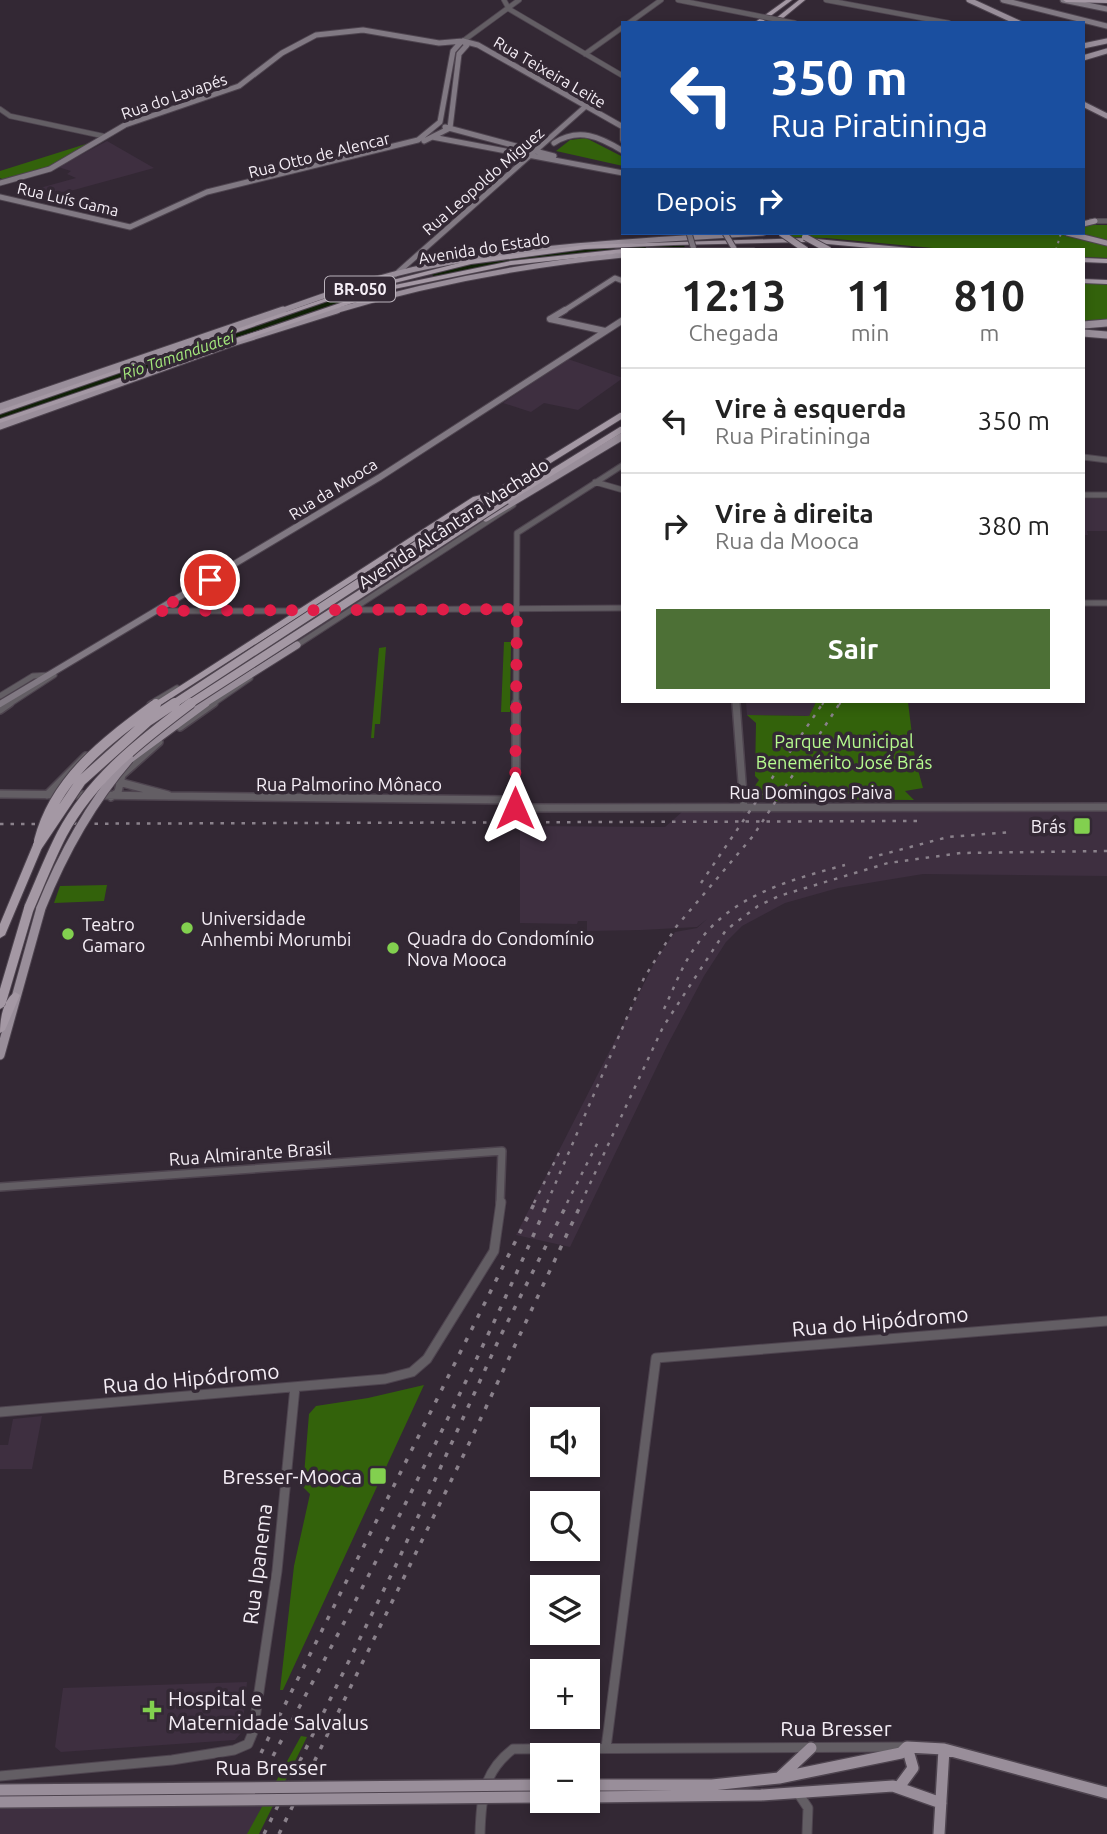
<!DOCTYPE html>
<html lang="pt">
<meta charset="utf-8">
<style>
:root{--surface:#fff;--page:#f2f2f2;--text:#222;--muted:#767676;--line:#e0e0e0;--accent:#4d7036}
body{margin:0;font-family:Ubuntu,sans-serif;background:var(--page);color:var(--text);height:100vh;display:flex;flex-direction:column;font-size:26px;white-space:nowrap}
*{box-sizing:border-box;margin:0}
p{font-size:23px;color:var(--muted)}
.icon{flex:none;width:38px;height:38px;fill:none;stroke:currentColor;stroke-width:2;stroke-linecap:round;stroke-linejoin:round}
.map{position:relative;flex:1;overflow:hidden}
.panel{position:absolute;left:621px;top:248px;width:464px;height:455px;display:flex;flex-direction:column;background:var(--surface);border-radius:0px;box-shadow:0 4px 10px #0003}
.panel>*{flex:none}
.guide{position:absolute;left:621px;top:21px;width:464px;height:214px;border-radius:0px;box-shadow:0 4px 10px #0003;background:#1a4fa0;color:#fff;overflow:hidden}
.controls{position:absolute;left:530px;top:1407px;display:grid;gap:14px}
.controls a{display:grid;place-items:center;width:70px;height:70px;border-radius:0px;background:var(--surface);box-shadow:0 4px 10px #0003;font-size:35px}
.pin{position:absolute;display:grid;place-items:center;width:60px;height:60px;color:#fff;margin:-30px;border:4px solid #fff;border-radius:50%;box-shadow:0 2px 7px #0007}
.me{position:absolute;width:77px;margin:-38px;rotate:0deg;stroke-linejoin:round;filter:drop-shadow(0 0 5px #0008)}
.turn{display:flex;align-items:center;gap:24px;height:147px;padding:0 35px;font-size:32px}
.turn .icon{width:91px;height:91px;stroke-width:2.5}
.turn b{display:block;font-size:49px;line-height:60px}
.then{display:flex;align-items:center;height:66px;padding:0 35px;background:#0003;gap:14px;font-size:26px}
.eta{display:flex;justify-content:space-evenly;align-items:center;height:119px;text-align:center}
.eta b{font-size:42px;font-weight:700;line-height:49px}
.action{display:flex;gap:14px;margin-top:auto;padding:14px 35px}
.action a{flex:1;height:80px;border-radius:0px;background:var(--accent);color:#fff;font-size:28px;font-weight:700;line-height:80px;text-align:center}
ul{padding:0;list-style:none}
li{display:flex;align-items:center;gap:21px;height:105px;padding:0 35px;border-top:2px solid var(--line)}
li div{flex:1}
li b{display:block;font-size:26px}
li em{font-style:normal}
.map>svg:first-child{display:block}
</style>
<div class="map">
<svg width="1107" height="1834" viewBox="0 0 1107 1834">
<rect width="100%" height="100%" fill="#332834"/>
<path fill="#3e2f40" d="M107,141l47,27 -102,28 -16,-7 40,-11 -9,-4 4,-3 -13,-4z
M568,359l55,19 -45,32 -34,-7 -13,9 -28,-9z
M1083,499h24v32h-20l1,4h-5z
M746,702h70l-7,14 -62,-1z
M682,812h425v64l-184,-2 -85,14 -53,15 -43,23 -16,16 -22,34 -37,70 -97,201 -54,-12 141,-277 18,-26 22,-4 10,-9 -10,8 -56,3 -54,1v-10h-9l-1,3 -57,-1v-97l145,1z
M42,1416l-10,53h-32v-24h8l5,-26z
M247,1682l-5,50 -7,8 -174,12 -6,-5 8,-59z
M268,1803l-16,31h-252v-29z"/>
<path fill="#33620b" d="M586,138l37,19v9l-67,-15 14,-11z
M89,143l-42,25 -43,12 -4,-2v-7z
M1083,225h24v33l-24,-1v-7h-129l-128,-12 -47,-1 14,-4h290z
M1083,283l24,1v36l-24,2z
M504,642h7l-1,70h-9z
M386,647l-6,77h-5l-1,14h-3l8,-90z
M816,702h92l7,57 8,29 -18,3 9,9 -129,-1 -2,3 -23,-3v-4l-10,-2 9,-13 -4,-4 1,-53 -9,-8 62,1z
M107,885l-3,16 -50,2 6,-17z
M424,1385l-141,305h-3l14,-124 16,-72 -7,-7 6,-73 7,-8 52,-8z
M301,1736l6,1 -48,97h-12z"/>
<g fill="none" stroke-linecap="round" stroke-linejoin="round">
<path fill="#0f1f06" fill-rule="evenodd" d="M680,243l5,3 -2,2 -125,8 -124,20 -5,-3 5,-3 124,-20z
M356,291l5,3 -2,2 -359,123v-7z"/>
<g stroke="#4e444f" stroke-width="6">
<path id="tertiary-far3" d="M504,0l5,9 114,67
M678,0l76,15
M826,0l123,23
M784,21l11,2
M629,23l32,-23
M463,41l56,-41
M585,54l38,-27
M0,109l10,7 93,20
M1091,221h16"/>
</g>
<g stroke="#4e444f" stroke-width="7">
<path id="tertiary-far2" d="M1083,457l24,3
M595,482l28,8
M1083,495h24
M1083,603h24
M351,610l272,-2
M158,611h147
M294,647l219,-142
M0,696l33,-20 17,-1
M736,702v3
M150,704l27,-16
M8,705l46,-30
M211,705l39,-27
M516,705l1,-172 106,-68"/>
</g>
<g stroke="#4e444f" stroke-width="10">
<path id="tertiary-far1" d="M516,703v105l591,-1
M736,703l8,105
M0,710l10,-7
M180,727l34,-24
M119,782l49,13
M0,794l515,6
M47,795l39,-39
M111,797l7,-5 4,-17 37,-33
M0,1187l502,-36 -2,52"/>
</g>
<g stroke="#4e444f" stroke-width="11">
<path id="tertiary" d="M0,1412l385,-33 27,-7 15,-13 67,-108 7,-49
M606,1748l50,-390 451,-37
M0,1776l172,-16 62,-10 14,-6 5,-12 24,-161 18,-184
M798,1793l10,15 -1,26
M480,1834c1,-36 3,-62 33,-85l394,-2"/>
</g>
<g stroke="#4e444f" stroke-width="7">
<path id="secondary-far1" d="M1003,0l104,26
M1063,0l44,9
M445,127l109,29
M450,128l9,-74 8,-9 -4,-4
M432,137l191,36
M424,141l26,-13
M554,143c25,-16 46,-6 69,8
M0,183l50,-14 75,-44 114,-39 43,-33 34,-18 47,-5 76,13 24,-2 15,4 145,82v13
M0,197l130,30 77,-35 211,-52 22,-18 13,-71 8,-9
M396,274l190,-168
M562,312l53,-34 8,3"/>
</g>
<g stroke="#4e444f" stroke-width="8">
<path id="secondary" d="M550,319l15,-9
M550,319l55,12
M0,704l380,-227 243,-157"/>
</g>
<g stroke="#4e444f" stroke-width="7">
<path id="primary-far3" d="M969,0l50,23
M1083,46l24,-5
M1083,58l24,-7
M1083,104l24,12
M1083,224l12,-3
M1067,233l40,10
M278,312c50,-18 100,-36 152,-46 110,-21 221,-26 333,-33
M331,312c96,-29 192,-47 292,-57"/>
</g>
<g stroke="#4e444f" stroke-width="9">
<path id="primary-far2" d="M1083,325l24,-2
M1083,333l24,2
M0,407l283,-97
M0,426l229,-82 108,-34
M486,518l137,-82
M202,705l95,-60"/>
</g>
<g stroke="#4e444f" stroke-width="11">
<path id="primary-far1" d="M129,759l76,-56
M0,1055l41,-147"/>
</g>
<g stroke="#4e444f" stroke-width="14">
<path id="primary" d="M779,1778l32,-30
M588,1785h124l67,-7 122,-25 6,-6 37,2 163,44
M899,1787l14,-19 -6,-21
M588,1797l173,-2 132,-9 48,17
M939,1834l5,-85"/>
</g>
<g stroke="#4e444f" stroke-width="2">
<path id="trunk" d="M786,0h6l-31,23h-7z
M799,0h6l-28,23h-7z
M1063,0h44v3l-41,-1z
M806,238l104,10 3,2h-21l-86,-8 -132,3 -89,4 -114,15 -129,32 -342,118v-4l338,-116 133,-34 114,-15z
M647,248h107l3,2h-113z
M623,249l3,1h-3v3l-112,12 -117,24 -394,134v-4l390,-133 121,-25z
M1083,258l24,1v4l-24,-1z
M1083,279l24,1v4l-24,-1z
M620,413h3v5l-124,77 -20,6 -320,205 -3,1 -4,-3 321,-207 19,-5z
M620,427h3v5l-114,70h-6l-1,-2z
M38,842l5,3 -38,90 -5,3v-14l33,-79z
M29,905l5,3 -29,98 -5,3v-20l24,-81z
M15,992l5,3 -15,35 -5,3c0,-14 3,-33 15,-41z"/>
</g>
<use href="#tertiary-far3" stroke="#635e64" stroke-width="4.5"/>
<use href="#tertiary-far2" stroke="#635e64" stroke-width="5"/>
<use href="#tertiary-far1" stroke="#635e64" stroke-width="7"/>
<use href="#tertiary" stroke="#635e64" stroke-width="9"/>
<use href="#secondary-far1" stroke="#817983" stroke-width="5"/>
<use href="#secondary" stroke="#817983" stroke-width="6"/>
<use href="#primary-far3" stroke="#998e9a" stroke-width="5"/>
<use href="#primary-far2" stroke="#998e9a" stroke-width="7"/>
<use href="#primary-far1" stroke="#998e9a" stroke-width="9"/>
<use href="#primary" stroke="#998e9a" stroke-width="11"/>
<use href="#trunk" fill="#a498a4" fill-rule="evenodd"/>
<path stroke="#8a818b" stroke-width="2" stroke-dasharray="2.5 4.5" stroke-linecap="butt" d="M1056,250l5,-17
M822,705l2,-3
M839,705l2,-3"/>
<path stroke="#8a818b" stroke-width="2.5" stroke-dasharray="3.5 7" stroke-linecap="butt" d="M0,824l920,-3
M869,858l79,-21 63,-5
M701,883l122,-180
M664,1009c10,-21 18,-44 32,-63 33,-50 94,-66 149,-81
M534,1203l26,-52
M547,1203l97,-225 32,-51 77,-91 87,-133
M567,1203l33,-65
M581,1203l82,-176 63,-97 32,-24 21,-10 109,-33 73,-10 146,-2"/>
<path stroke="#8a818b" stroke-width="3.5" stroke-dasharray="4.5 9" stroke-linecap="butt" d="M261,1753l274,-551
M273,1756c98,-182 193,-365 275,-554
M264,1834l133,-271 103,-226 68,-135
M279,1834l187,-384 116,-248"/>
<g stroke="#4e444f" stroke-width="6" stroke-linecap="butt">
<path id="tertiary-bridge" d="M754,15l30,6"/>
</g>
<g stroke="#4e444f" stroke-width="7" stroke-linecap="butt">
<path id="secondary-bridge" d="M689,233l5,17"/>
</g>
<g stroke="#4e444f" stroke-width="7" stroke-linecap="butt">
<path id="primary-bridge-far2" d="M725,233l10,17"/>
</g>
<g stroke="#4e444f" stroke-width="11" stroke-linecap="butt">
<path id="primary-bridge-far1" d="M41,908c22,-55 49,-104 88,-149"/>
</g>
<g stroke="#4e444f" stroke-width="14" stroke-linecap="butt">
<path id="primary-bridge" d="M0,1790l542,-5
M0,1802l542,-5"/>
</g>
<g stroke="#4e444f" stroke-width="8" stroke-linecap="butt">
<path id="trunk-bridge-far2" d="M781,233l25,17
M805,237l24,13"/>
</g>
<g stroke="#4e444f" stroke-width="10" stroke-linecap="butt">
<path id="trunk-bridge-far1" d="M172,705l309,-202
M188,705l318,-205"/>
</g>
<g stroke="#4e444f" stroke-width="12" stroke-linecap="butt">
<path id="trunk-bridge" d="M39,841c16,-63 67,-100 117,-137
M38,845l43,-64 67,-60 27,-18
M29,908c11,-25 21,-51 33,-74 30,-56 80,-94 129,-131"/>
</g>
<use href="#tertiary-bridge" stroke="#635e64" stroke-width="4.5"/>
<use href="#secondary-bridge" stroke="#817983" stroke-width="5"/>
<use href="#primary-bridge-far2" stroke="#998e9a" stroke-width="5"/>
<use href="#primary-bridge-far1" stroke="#998e9a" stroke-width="9"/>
<use href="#primary-bridge" stroke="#998e9a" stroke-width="11"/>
<use href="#trunk-bridge-far2" stroke="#a498a4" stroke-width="6"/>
<use href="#trunk-bridge-far1" stroke="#a498a4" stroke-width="8"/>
<use href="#trunk-bridge" stroke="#a498a4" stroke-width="10"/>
</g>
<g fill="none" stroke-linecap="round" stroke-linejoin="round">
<path stroke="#e11d48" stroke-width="12" stroke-dasharray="0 21.6" d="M210,580l-52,31 359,-2 -2,199"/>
</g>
<g fill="#82d04f" stroke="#332834" stroke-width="2.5">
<rect x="1073" y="817" width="18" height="18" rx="3.5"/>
<circle cx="187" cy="928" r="7"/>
<circle cx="68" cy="934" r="7"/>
<circle cx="393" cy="948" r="7"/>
<rect x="369" y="1467" width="18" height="18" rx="3.5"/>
<path d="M148.5 1699.5h7v7h7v7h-7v7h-7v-7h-7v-7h7z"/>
</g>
<g text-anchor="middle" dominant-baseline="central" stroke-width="7" stroke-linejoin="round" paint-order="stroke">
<g font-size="16" fill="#f5eef6" stroke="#332834">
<text transform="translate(550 72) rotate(30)">Rua Teixeira Leite</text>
<text transform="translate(174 96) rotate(-19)">Rua do Lavapés</text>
<text transform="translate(319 155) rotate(-14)">Rua Otto de Alencar</text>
<text transform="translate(483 181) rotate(-41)">Rua Leopoldo Miguez</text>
<text transform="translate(68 199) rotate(13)">Rua Luís Gama</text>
<text transform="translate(484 248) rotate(-9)">Avenida do Estado</text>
<text transform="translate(333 489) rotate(-32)">Rua da Mooca</text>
</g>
<rect fill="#332834" stroke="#bbb3bc" stroke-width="2" x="325" y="276.5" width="70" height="25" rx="5"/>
<g font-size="16" font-weight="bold" fill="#f5eef6">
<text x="360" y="289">BR-050</text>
</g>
<g font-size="16" font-style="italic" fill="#a5e97d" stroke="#332834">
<text transform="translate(178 355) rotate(-19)">Rio Tamanduateí</text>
</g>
<g font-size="18" fill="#f5eef6" stroke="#332834">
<text transform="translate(453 523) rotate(-33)">Avenida Alcântara Machado</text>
<text x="349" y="784">Rua Palmorino Mônaco</text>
<text x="811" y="792">Rua Domingos Paiva</text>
<text transform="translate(250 1153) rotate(-4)">Rua Almirante Brasil</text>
</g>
<g font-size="18" fill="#b6fb8f" stroke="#332834">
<text x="844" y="741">Parque Municipal<tspan x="844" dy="21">Benemérito José Brás</tspan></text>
</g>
<g font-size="18" fill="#f5eef6" stroke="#332834" text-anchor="start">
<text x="1066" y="826" text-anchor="end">Brás</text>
<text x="201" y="918">Universidade<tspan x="201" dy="21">Anhembi Morumbi</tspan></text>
<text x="82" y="924">Teatro<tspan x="82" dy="21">Gamaro</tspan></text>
<text x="407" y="938">Quadra do Condomínio<tspan x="407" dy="21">Nova Mooca</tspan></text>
</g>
<g font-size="21" fill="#f5eef6" stroke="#332834">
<text transform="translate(880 1321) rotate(-5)">Rua do Hipódromo</text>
<text transform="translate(191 1378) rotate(-5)">Rua do Hipódromo</text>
<text transform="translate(257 1564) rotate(-83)">Rua Ipanema</text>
<text x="836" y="1728">Rua Bresser</text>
<text x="271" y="1767">Rua Bresser</text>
</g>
<g font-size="21" fill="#f5eef6" stroke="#332834" text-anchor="end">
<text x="362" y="1476">Bresser-Mooca</text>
<text x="168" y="1698" text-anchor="start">Hospital e<tspan x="168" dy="24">Maternidade Salvalus</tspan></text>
</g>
</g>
</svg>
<div class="controls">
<a><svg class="icon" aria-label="sound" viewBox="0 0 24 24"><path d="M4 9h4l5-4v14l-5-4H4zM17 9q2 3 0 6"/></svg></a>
<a><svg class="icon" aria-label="search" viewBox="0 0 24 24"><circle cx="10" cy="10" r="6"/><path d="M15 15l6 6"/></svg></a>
<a><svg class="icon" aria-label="layers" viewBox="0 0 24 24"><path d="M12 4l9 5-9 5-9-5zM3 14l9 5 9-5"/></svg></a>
<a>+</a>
<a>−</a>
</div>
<div class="pin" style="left:210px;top:580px;background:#d93025"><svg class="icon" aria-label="arrive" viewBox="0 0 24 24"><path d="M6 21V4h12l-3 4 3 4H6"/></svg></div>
<svg class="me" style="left:515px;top:808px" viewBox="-20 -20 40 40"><path d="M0-17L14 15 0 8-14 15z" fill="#e11d48" stroke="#fff" stroke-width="4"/></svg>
<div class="guide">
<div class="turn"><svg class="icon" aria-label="left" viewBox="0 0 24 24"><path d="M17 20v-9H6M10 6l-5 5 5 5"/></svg><div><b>350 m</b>Rua Piratininga</div></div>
<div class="then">Depois<svg class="icon" aria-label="right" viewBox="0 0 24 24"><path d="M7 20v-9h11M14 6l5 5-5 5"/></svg></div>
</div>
<section class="panel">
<div class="eta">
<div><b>12:13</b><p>Chegada</p></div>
<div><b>11</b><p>min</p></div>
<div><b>810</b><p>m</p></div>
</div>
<ul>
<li><svg class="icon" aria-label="left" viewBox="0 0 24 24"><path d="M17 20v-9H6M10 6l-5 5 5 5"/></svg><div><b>Vire à esquerda</b><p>Rua Piratininga</p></div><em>350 m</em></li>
<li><svg class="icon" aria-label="right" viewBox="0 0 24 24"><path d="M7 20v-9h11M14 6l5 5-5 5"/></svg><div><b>Vire à direita</b><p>Rua da Mooca</p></div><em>380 m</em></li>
</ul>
<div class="action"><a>Sair</a></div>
</section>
</div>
